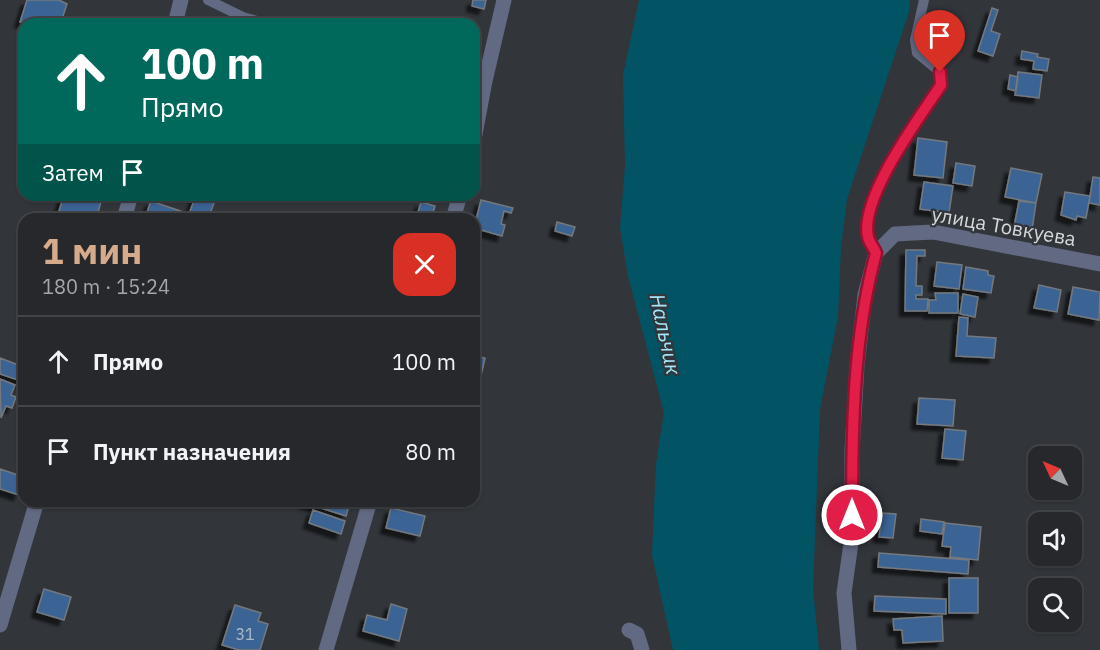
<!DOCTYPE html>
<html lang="ru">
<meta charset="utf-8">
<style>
:root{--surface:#26282c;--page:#323438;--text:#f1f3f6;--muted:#a4a6a9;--line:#424448;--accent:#d6ab8b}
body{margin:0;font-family:"IBM Plex Sans",sans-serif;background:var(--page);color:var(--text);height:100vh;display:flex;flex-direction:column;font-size:22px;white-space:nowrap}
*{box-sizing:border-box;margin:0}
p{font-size:20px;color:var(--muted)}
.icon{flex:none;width:33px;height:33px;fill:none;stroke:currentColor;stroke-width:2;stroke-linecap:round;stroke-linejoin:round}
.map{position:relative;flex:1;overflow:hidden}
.sheet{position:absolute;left:18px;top:213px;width:462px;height:294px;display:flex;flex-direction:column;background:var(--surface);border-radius:18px;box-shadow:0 2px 4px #0004,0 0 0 2px var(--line)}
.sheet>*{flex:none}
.top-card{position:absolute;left:18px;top:18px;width:462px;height:183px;border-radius:18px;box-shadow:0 2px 4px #0004,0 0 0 2px var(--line);background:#00695c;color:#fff;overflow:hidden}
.needle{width:39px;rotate:314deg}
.buttons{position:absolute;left:1028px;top:446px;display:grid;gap:12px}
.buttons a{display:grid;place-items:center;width:54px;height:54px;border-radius:12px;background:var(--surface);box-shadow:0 2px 4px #0004,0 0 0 2px var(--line);font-size:30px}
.pin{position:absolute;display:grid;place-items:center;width:51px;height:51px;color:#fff;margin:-62px -26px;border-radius:50% 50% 50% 0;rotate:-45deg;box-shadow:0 0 6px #0007}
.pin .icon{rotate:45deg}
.me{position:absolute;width:66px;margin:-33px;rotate:0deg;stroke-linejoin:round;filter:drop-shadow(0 0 4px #0008)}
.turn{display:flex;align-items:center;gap:21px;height:126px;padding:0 24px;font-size:27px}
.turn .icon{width:78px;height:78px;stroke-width:2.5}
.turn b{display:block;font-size:42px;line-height:51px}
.then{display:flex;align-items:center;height:57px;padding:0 24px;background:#0003;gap:12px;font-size:22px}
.round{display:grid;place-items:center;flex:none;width:63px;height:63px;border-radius:18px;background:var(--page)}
.summary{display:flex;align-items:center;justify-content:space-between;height:102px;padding:0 24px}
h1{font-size:36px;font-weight:800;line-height:45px;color:var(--accent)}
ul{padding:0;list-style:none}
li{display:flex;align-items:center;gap:18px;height:90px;padding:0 24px;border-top:2px solid var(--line)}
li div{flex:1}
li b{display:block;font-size:22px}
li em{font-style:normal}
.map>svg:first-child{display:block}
</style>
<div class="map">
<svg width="1100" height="650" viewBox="0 0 1100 650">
<defs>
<filter id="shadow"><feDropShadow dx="-5.5" dy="5.5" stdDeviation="1.5" flood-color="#0009"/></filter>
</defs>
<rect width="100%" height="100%" fill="#32363b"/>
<path fill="#025465" d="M639,0h271l-1,12 -62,187 -6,48 -3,70 -18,92 -7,180 6,61h-146l-21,-95 4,-91 8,-51 -36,-137 -8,-48 5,-62 -2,-91z"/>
<path fill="#3b6394" stroke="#74797e" stroke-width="1.5" filter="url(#shadow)" d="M27,0h32l8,4 -5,15 -8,-2 -3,7 -31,-2z
M473,0h13l-2,9 -12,-3z
M992,8l6,2 -7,21 9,3 -7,22 -15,-5z
M1022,51l16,3 -1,3 12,2 -2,12 -14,-2 1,-8 -13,-2z
M1018,72l24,3 -3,23 -24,-3z
M1010,75l8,2 -2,14 -8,-2z
M918,138l29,4 -4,36 -29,-3z
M956,163l19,3 -3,20 -19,-3z
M1011,168l31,6 -6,29 -31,-6z
M1093,177l7,1v27l-11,-2z
M924,182l29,4 -4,27 -29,-4z
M1065,192l25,4 -4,22 -9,-2 -1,4 -15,-5z
M64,195h39l-7,24h-12l-25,-8z
M196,195h21l-9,24h-51l-11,-4 5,-14 38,13z
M481,200l32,8 -2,5 -7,-2 -3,13 4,1 -3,11 -28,-8z
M1019,201l17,2 -4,27 -18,-3z
M421,202l14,4 -4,13h-15z
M557,222l18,5 -3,9 -17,-5z
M906,250h19v6h-8l-1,30h6v9h-6v4h12l-1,12h-22z
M937,262l25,3 -3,24 -25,-3z
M966,267l22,4v4l6,1 -3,17 -28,-4z
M1039,285l22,5 -4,22 -23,-4z
M1073,287l27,5 -1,28 -31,-6z
M935,293h23v20h-29v-13h7z
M963,294l15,3 -3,20 -15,-3z
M959,317l9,1 -1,18 29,2 -2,20 -38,-2z
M474,356l11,2 -4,18 -7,-1z
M0,358l24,9v15l-24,-8z
M0,379l15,6 -4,10 5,2 -4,11 -6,-2 -5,12z
M919,398l36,2 -2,26 -36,-2z
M945,429l21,2 -3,29 -21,-2z
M0,469l24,8 -5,18 -19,-6z
M299,501h33l17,5 -3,10z
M391,508l34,8 -5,20 -34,-8z
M313,510l32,11 -4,13 -32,-11z
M882,513l14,1 -3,24 -14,-1z
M921,519l23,3 -2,12 -22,-3z
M945,523l36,4 -3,33 -28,-3 1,-10 -9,-1z
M879,553l90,7 -1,14 -90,-7z
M949,578h29v35h-29z
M44,589l27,8 -7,23 -27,-8z
M875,596l71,3v15l-72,-3z
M391,604l16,5 -8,32 -36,-10 4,-16 20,5z
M235,605l26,8 -3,8 10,3 -8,26h-21l-17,-5z
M942,616l1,25 -40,2 -1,-13h-8l-1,-11z"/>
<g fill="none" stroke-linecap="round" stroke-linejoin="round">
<path stroke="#626982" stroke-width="10" d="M208,0l35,17 25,7
M876,253c-2,-5 -7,-11 -8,-16 -9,-38 52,-120 73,-152l-1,-13 -23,-19 -2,-13 9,-40"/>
<path stroke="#626982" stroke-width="15" d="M175,24l6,-24
M474,140l11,-59 19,-81
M124,219l7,-24
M453,219l7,-24
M0,625l37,-124
M629,630l8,4 5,16
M326,650l44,-149
M849,650l-5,-57 8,-57v-85l5,-86 8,-70 11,-42 19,-19 38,-2 167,32"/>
</g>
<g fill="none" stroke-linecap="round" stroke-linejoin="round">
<g stroke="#92132f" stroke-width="15">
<path id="route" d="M852,515c0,-87 1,-177 24,-262 -2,-5 -7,-11 -8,-16 -9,-39 52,-120 73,-152l-1,-13"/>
</g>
<use href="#route" stroke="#e11d48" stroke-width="10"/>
</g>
<g text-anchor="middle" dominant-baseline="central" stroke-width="4.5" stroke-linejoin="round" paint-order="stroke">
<g font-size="16" fill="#afbbc9">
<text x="245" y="634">31</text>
</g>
<g font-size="20" fill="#d6d8db" stroke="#32363b">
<text transform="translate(1004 226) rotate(10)">улица Товкуева</text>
</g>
<g font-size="21" font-style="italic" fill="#a1e5f8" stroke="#32363b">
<text transform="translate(666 334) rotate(78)">Нальчик</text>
</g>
</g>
</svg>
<div class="buttons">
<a><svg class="needle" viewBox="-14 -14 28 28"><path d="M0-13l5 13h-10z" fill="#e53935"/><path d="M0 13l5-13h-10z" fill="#a4a6a9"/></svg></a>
<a><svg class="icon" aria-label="sound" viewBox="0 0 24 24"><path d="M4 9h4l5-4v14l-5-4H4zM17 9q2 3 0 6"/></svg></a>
<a><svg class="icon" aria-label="search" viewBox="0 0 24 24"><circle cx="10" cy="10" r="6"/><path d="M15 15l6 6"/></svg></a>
</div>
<div class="pin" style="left:940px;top:72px;background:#d93025"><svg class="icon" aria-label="arrive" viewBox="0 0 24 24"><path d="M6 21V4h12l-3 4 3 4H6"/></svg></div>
<svg class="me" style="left:852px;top:515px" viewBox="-20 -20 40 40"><circle r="17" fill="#e11d48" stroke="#fff" stroke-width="3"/><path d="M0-11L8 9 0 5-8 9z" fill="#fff"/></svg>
<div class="top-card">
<div class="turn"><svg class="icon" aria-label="ahead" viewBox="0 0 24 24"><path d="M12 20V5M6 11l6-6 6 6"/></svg><div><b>100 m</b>Прямо</div></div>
<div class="then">Затем<svg class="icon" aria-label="arrive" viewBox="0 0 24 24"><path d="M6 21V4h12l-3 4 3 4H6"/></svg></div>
</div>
<section class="sheet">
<div class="summary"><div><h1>1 мин</h1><p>180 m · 15:24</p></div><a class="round" style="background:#d93025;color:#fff"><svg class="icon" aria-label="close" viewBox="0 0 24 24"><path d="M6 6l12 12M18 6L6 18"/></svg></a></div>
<ul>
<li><svg class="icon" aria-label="ahead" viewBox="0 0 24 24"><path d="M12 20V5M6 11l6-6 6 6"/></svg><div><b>Прямо</b></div><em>100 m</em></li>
<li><svg class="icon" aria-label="arrive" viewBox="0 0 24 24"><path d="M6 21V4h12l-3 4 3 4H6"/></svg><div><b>Пункт назначения</b></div><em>80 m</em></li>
</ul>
</section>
</div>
